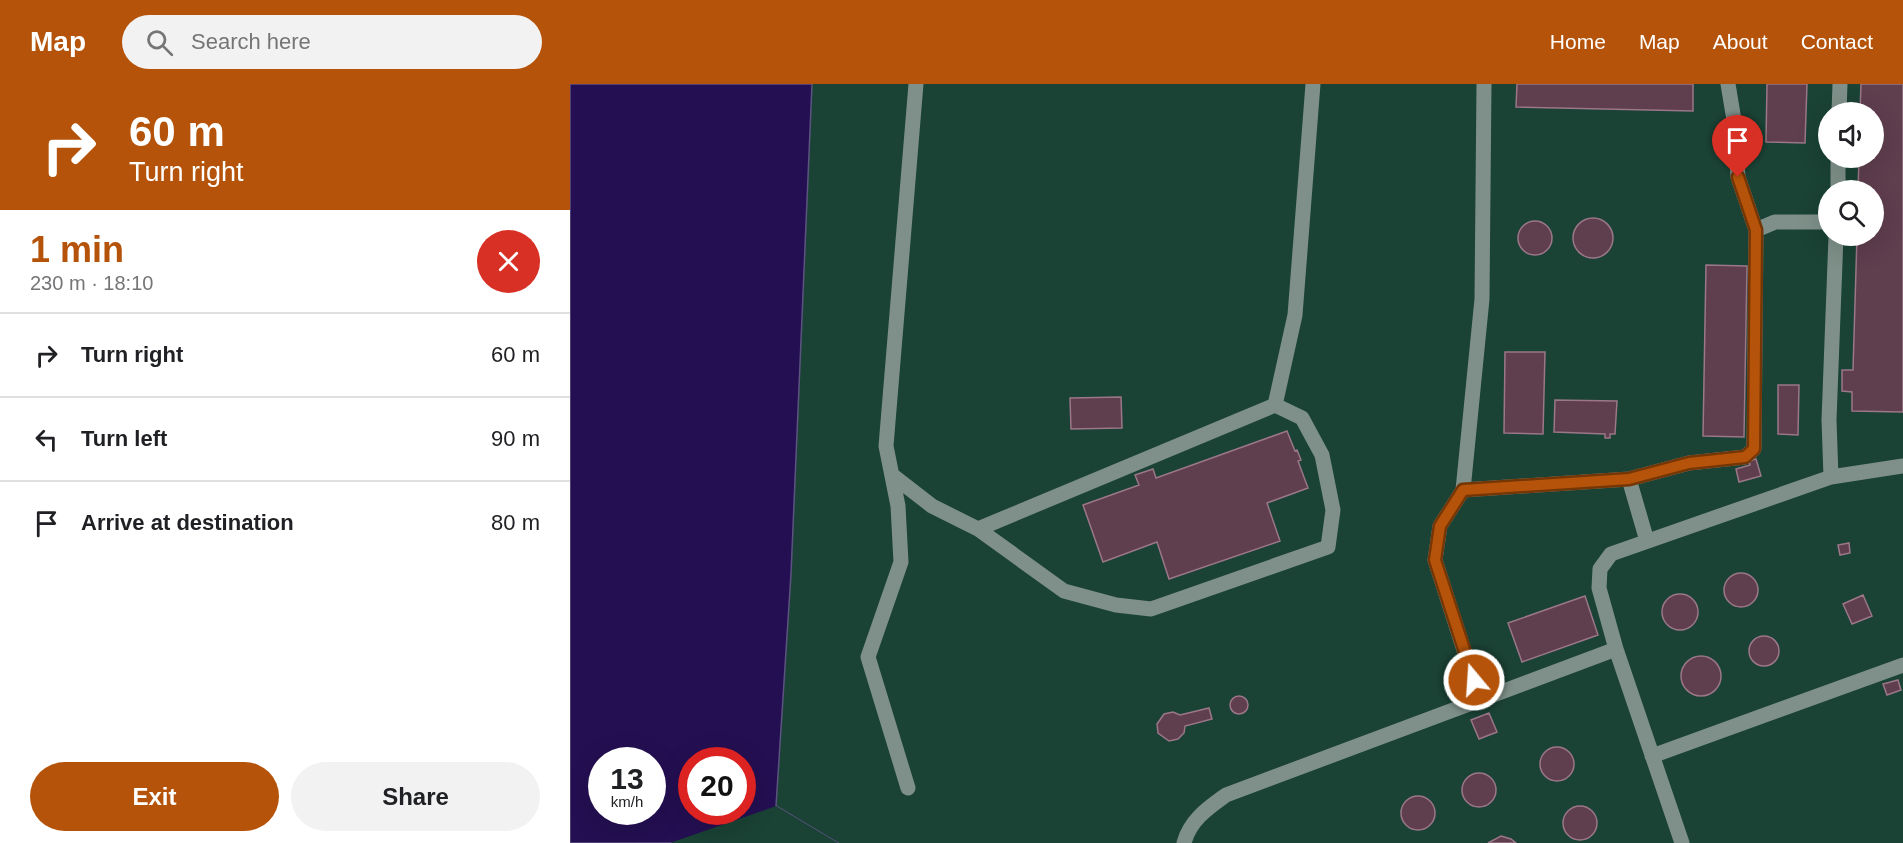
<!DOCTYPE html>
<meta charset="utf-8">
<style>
:root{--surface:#fff;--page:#f2f2f2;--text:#202124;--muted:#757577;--line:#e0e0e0;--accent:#b45309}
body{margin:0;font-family:Helvetica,sans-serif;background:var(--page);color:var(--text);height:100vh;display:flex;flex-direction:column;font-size:22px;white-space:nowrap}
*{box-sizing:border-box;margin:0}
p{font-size:20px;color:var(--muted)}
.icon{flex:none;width:33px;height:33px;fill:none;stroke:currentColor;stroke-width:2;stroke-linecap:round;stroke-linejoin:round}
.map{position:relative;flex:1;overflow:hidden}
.sheet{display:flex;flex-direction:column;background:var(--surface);width:570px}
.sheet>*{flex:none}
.banner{background:#b45309;color:#fff;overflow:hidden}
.tools{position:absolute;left:1248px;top:18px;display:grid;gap:12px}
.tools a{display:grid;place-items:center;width:66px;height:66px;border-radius:50%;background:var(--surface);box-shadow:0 6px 24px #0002;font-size:30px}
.speed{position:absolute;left:18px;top:663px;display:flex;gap:12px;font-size:30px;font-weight:700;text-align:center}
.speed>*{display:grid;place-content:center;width:78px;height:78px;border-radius:50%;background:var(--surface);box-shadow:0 6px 24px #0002;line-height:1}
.speed small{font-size:15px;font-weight:400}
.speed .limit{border:9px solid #d22;background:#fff;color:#111}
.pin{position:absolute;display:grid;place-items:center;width:51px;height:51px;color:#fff;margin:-62px -26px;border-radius:50% 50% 50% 0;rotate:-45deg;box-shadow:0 0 6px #0007}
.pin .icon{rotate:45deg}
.me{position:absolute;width:66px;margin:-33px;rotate:342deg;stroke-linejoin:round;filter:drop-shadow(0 0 4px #0008)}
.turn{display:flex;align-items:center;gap:21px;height:126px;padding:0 30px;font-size:27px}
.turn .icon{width:78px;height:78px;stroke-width:2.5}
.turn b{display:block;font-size:42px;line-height:51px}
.round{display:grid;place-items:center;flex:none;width:63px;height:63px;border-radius:32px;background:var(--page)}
.overview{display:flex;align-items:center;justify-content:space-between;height:102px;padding:0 30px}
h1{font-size:36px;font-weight:800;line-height:45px;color:var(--accent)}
.cta{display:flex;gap:12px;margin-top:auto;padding:12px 30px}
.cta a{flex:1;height:69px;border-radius:36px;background:var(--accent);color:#fff;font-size:24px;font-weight:800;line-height:69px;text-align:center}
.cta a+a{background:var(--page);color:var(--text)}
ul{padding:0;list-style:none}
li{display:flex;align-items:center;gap:18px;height:84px;padding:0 30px;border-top:2px solid var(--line)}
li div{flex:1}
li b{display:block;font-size:22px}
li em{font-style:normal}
header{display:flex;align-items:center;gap:36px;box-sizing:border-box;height:84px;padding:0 30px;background:var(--accent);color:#fff}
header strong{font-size:28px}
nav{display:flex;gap:33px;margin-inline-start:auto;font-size:21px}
.search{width:420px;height:54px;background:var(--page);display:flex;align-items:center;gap:15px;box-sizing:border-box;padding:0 21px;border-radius:33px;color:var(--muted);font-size:22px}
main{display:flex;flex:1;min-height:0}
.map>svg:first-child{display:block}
</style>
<header>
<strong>Map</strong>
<div class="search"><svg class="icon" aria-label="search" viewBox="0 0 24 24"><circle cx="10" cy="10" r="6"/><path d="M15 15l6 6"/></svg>Search here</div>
<nav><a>Home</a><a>Map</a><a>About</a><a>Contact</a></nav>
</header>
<main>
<section class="sheet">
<div class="banner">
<div class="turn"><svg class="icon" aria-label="right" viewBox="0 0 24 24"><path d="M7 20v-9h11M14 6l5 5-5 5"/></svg><div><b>60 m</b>Turn right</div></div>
</div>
<div class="overview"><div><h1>1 min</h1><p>230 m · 18:10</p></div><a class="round" style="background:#d93025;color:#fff"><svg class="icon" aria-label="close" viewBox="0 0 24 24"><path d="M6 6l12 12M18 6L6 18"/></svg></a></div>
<ul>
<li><svg class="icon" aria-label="right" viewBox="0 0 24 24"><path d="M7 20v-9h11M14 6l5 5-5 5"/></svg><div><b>Turn right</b></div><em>60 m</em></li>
<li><svg class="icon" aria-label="left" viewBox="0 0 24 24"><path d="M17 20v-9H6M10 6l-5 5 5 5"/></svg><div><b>Turn left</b></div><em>90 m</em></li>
<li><svg class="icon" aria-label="arrive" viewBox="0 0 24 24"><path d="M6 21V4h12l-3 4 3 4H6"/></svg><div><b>Arrive at destination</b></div><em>80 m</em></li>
</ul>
<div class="cta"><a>Exit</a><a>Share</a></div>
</section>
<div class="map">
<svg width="1333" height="759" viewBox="0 0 1333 759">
<rect width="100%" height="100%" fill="#1a4235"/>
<path fill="#240f52" stroke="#5c5480" stroke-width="1.5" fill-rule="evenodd" d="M0,0h242l-21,490 -15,232 62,37h-268zM32,676h50v52h-50zM122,676h50v52h-50z"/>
<path fill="#1a4235" d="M206,722l62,37h-168z"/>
<path fill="#5f3e4e" stroke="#9b7787" stroke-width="1.5" d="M947,0h176v27l-177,-4z
M1197,0h40l-2,59 -39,-1z
M1291,0h42v328l-51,-1v-19l-10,-1v-21h11l4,-134h17v-46h-16l1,-32h15v-46h-14z
M1003 154a20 20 0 1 1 40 0a20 20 0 1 1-40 0Z
M948 154a17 17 0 1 1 34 0a17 17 0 1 1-34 0Z
M1136,181l41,1 -3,171 -41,-1z
M935,268h40l-2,82 -39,-1z
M1208,301h21l-1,50 -20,-1z
M551,313l1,31 -51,1 -1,-31z
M985,316l62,1 -2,33h-5v4h-5v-4l-51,-2z
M717,347l8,20 2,-1 4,10 -3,1 10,27 -41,15 13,38 -111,38 -12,-37 -54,20 -20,-57 56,-20 -4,-10 18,-6 3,9z
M1186,375l5,17 -22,6 -3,-13 14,-4 -1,-4z
M1279,459l1,10 -10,2 -2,-10z
M1154 506a17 17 0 1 1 34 0a17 17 0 1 1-34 0Z
M1092 528a18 18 0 1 1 36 0a18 18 0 1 1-36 0Z
M1293,511l9,21 -20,8 -9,-20z
M1015,512l13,39 -76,27 -14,-39z
M1179 567a15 15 0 1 1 30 0a15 15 0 1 1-30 0Z
M1111 592a20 20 0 1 1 40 0a20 20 0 1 1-40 0Z
M1328,596l3,10 -14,5 -4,-11z
M660 621a9 9 0 1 1 18 0a9 9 0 1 1-18 0Z
M639,624l3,11 -27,7 -1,7 -6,6 -9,2 -11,-8 -1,-9 7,-10 9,-2 7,3z
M919,629l8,19 -18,7 -8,-19z
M970 680a17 17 0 1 1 34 0a17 17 0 1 1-34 0Z
M892 706a17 17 0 1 1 34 0a17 17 0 1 1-34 0Z
M831 729a17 17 0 1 1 34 0a17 17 0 1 1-34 0Z
M993 739a17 17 0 1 1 34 0a17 17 0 1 1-34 0Z
M931,752l10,3 5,4h-28z"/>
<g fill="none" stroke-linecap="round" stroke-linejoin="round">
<path stroke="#7e9089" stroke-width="15" d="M1269,28l1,-28
M1268,106v-32
M1186,146l19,-8h53
M705,321l20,-90 18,-231
M322,391l40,31 46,23 297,-124 27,13 20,37 11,55 -5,37 -177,62 -35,-4 -52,-14 -86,-62
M1261,393l-2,-57 7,-184
M1059,395l60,-16 56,-6 9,-8 2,-219 -18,-53 -4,-57 -6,-36
M893,406l19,-191 2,-215
M1046,565l-17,-61 1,-19 11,-15 220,-77 72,-11
M910,616l-45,-140 5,-34 23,-36 166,-11 18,62
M1082,672l251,-91
M338,704l-40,-131 33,-95 -3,-56 -12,-60 30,-362
M614,759c6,-23 24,-35 42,-48l390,-146 66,194"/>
</g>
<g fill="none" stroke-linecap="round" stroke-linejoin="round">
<g stroke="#753606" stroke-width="15">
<path id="route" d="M904,596l-39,-120 5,-34 23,-36 166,-11 60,-16 56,-6 9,-8 2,-219 -18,-53"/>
</g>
<use href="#route" stroke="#b45309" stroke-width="10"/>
</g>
</svg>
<div class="tools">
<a><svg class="icon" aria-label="sound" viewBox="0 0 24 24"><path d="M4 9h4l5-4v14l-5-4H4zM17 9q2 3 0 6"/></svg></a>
<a><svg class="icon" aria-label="search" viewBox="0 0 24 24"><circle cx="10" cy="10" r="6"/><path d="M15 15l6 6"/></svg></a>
</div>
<div class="speed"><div>13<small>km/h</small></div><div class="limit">20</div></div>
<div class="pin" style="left:1168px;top:93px;background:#d93025"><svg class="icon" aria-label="arrive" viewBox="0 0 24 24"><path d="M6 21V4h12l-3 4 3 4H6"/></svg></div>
<svg class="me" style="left:904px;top:596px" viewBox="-20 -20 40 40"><circle r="17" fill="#b45309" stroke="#fff" stroke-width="3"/><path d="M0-11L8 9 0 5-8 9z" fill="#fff"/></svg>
</div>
</main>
